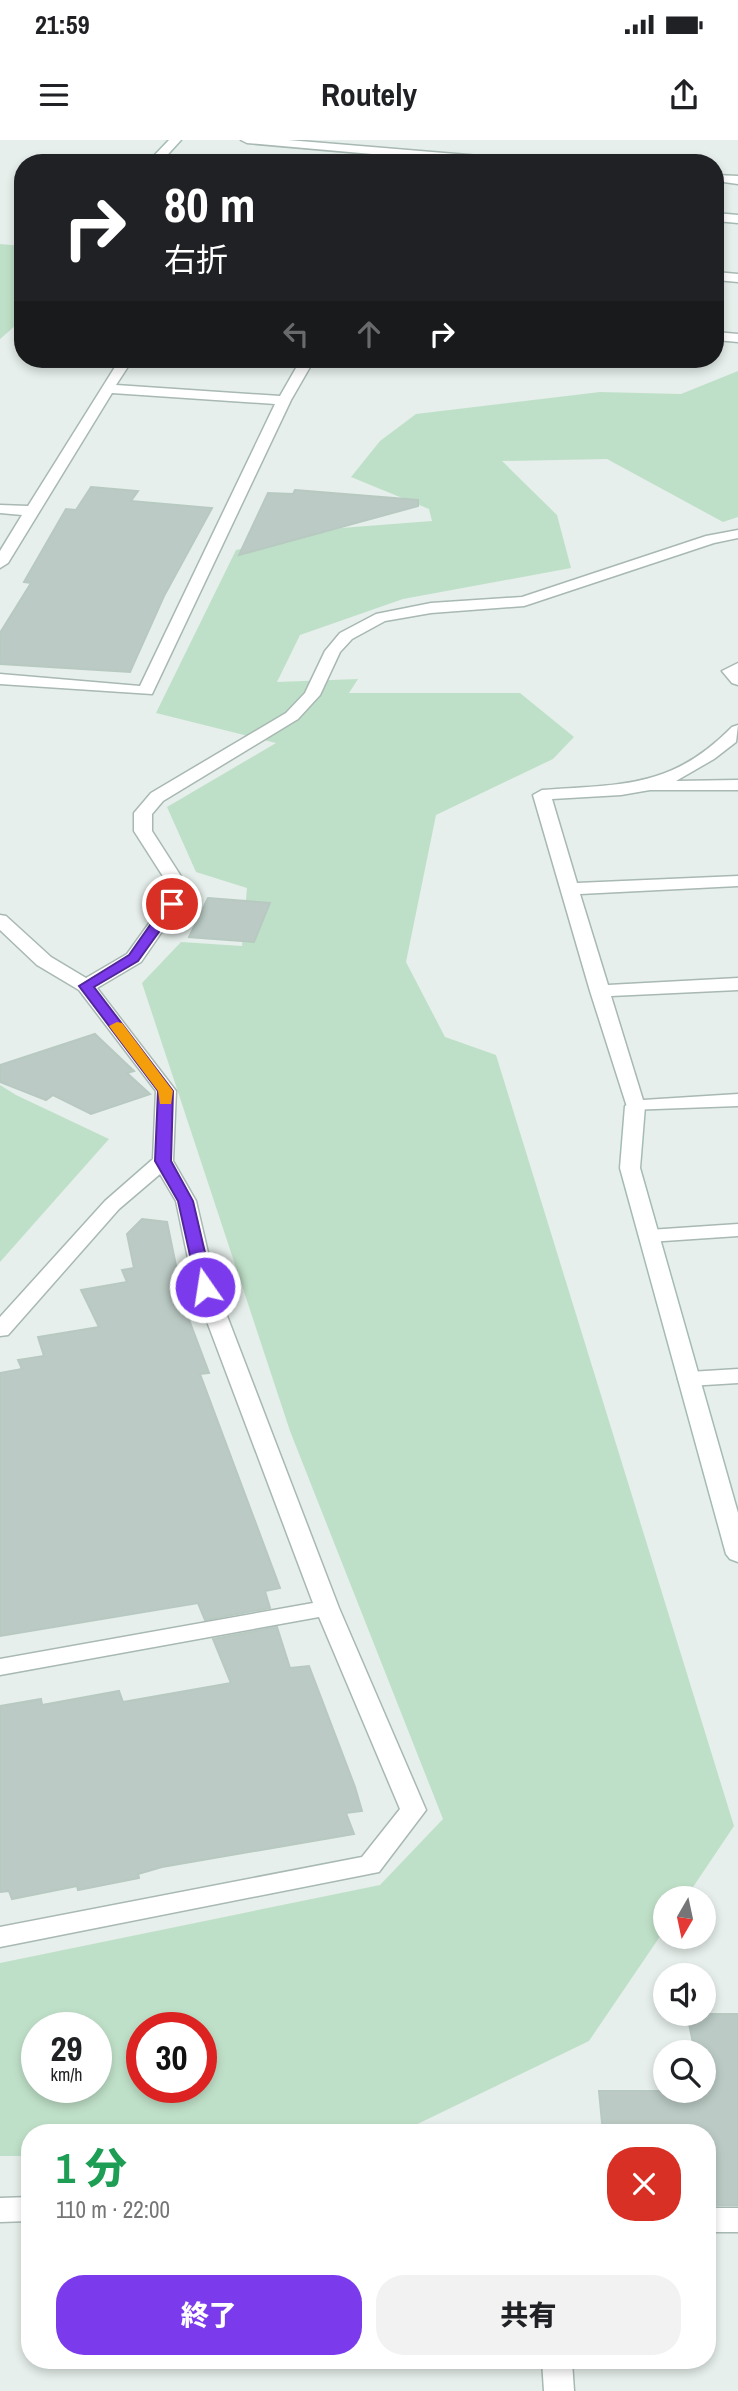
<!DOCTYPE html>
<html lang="ja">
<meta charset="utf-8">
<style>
:root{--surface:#fff;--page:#f2f2f2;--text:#202124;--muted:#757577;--accent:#7c3aed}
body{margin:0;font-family:"Archivo Narrow","Noto Sans JP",sans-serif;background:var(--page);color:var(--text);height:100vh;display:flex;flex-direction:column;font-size:26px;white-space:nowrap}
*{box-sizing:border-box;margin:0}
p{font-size:23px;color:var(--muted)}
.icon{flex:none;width:38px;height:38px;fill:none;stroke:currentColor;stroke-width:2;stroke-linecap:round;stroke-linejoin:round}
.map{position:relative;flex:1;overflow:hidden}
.side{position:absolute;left:21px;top:1984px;width:695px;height:245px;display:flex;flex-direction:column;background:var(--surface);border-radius:28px;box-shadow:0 4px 10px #0003}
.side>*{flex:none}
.top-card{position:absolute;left:14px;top:14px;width:710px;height:214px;border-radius:28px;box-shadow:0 4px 10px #0003;background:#202124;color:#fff;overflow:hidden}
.needle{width:46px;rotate:189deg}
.tools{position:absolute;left:653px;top:1746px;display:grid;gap:14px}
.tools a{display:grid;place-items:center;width:63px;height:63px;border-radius:50%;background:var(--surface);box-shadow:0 4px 10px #0003;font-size:35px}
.speed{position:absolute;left:21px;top:1872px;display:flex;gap:14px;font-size:35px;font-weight:700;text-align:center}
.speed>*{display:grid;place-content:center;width:91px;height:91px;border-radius:50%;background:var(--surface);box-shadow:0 4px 10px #0003;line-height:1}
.speed small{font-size:18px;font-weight:400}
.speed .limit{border:10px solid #d22;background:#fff;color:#111}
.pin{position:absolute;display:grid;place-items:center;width:60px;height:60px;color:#fff;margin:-30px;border:4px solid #fff;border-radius:50%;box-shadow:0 2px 7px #0007}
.me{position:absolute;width:77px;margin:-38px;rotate:347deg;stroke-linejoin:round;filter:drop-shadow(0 0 5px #0008)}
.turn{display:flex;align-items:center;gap:24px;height:147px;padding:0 35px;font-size:32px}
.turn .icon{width:91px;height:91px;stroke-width:2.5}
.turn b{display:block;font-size:49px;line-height:60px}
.lanes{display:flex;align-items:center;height:66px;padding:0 35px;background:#0003;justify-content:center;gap:35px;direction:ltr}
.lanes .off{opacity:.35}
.round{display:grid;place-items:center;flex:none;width:74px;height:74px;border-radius:28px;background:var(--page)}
.summary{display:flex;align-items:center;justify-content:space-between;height:119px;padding:0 35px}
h1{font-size:42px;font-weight:800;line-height:52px;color:#1e9e55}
.action{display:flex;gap:14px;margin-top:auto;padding:14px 35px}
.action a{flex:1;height:80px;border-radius:28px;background:var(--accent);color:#fff;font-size:28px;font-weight:800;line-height:80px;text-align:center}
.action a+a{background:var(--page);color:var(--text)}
.status{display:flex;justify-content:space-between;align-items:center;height:49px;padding:0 35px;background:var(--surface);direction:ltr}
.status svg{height:19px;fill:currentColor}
header{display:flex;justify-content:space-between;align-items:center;height:91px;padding:0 35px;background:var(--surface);font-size:32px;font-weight:800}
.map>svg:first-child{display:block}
</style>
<div class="status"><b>21:59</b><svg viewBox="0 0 49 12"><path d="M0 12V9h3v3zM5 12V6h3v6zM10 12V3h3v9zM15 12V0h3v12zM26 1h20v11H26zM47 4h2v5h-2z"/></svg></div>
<header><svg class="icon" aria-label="menu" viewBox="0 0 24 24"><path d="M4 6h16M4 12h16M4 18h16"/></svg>Routely<svg class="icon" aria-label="share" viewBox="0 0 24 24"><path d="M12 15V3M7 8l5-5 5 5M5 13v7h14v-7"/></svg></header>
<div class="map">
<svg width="738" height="2251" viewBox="0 0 738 2251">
<rect width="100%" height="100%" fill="#e6efeb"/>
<path fill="#bfe0c8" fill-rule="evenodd" d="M0,104l23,2v73l-23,20z
M738,231v146l-15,5 -116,-63 -105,2 55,54 14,53 -168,31 -103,36 -23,47 81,-3 -9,14h171l54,44 -21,22 -117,56 -30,147 39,75 51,18 238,771 -49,73h-20v30l-76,112 -190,92h-369v23h-30v-193l380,-78 63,-66 -153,-388 -148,-448 39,-41 61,4 5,-58 -51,-16 -29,-65 109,-64 -120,-30 80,-163 105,-22 91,-7 -3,-12 -78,-32 29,-36 36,-27 184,-22 81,2zM37,1888h59v60h-59zM142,1888h59v60h-59z
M0,945l16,10 93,44 -109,123z"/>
<path fill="#bbcac4" stroke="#b8c9c2" stroke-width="2" d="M91,347l47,4 -7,10 81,7 -48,88 -34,76 -130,-8v-31l31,-50 -7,-1 42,-73 10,1z
M295,350l123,10v6l-179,49 29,-62 25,1z
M208,758l62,5 -16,39 -65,-5z
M95,894l39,37 -7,2 23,21 -59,20 -38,-19 -7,5 -46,-18v-17z
M142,1079l25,3 18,87 24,64 -9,1 80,214 -15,3 5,17 -65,12 -7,-17 -198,33v-263l22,-4 -4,-9 26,-4 -6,-19 61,-10 -18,-37 46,-8 -5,-12 12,-2 -7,-34z
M277,1487l13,41 19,-2 46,121 7,24 -16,2 8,21 -192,33 -24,7 1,4 -61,12 -1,-4 -65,13 -3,-8 -9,1v-186l41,-7 1,6 77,-14 4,11 108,-19 -18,-44z
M687,1874h51v191h-21l-10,-50v-22h-104l-4,-42h105v-38h-9z"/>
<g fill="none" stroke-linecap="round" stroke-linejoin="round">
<g stroke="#a8b8b2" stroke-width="3">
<path id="street" d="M241,0h47l229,19 6,4h-50l-226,-20z
M716,35l22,1v8l-22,-3z
M716,132l22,2v8l-22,-2z
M716,192l22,2v8l-22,-2z
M120,219h13l-17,26 164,11 20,-35 20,-2 -10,8 -19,33 -139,294 -152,-10v-10l140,12 135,-282 -163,-11 -104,170 -8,5v-17l22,-36 -22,-2v-8l28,1z
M738,390v8l-24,5 -190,63 -93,7 -46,8 -33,18 -12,13 -20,43 -22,24 -135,82 -11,13v17l32,50 -3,23 -40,58 -44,26 79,103 -3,70 23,40 20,86 123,321 87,202 -47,62 -379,75v-20l362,-70 38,-48 -81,-192 -319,58v-16l313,-56 -119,-316 -18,-86 -16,-27 -41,35 -111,126 -8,1v-19l105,-116 48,-42 3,-68 -77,-101 -42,-25 -37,-35v-15l6,1 45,41 35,21 41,-24 36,-50 3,-23 -32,-50v-18l17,-20 135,-80 19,-20 20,-42 15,-18 36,-19 55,-11 91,-6 184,-61z
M738,523v22l-6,-2 -10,-12z
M738,585l-2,17 -22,17 -38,22 62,-1v10h-88l-29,5 -69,4 25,84 161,-7v10l-158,8 28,91 130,-7v12l-127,6 32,104 95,-6v12l-110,4 -38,-119 -57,-196 9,-5c80,-6 129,-1 190,-63z
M738,1084v12l-89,6 -7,-2 -3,-4 3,-4 7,-2z
M738,1229v14l-49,3 -8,-2 -3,-5 3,-5 8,-2z
M30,2057v24l-30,1v-24z
M707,2068h31v24h-31z
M542,2221h30l2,30h-30z"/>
</g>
<g stroke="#a4bbb3" stroke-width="3">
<path id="secondary" d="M169,0h12l-21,23h-13z
M716,73l22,2v8l-22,-2z
M635,960l10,6 -5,62 98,345v49l-8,-3 -4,-5 -106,-386 5,-62z"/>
</g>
<use href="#street" fill="#fff" fill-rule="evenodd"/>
<use href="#secondary" fill="#fff" fill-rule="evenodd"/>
</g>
<path fill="#7c3aed" stroke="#51269a" stroke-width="2" d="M172,760l7,4 -41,57 -44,26 79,104 -2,70 22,40 20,86 -8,5 -8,-5 -19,-86 -23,-40 3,-70 -79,-105 50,-31 38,-54z"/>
<path fill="#f59e0b" d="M117,882l5,1 51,68 -2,13h-11l-2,-13 -49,-65z"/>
</svg>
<div class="tools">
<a><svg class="needle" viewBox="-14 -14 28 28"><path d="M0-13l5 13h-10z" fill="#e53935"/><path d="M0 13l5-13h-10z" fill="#757577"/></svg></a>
<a><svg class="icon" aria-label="sound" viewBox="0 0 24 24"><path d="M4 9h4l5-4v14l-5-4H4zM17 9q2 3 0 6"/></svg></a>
<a><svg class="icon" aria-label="search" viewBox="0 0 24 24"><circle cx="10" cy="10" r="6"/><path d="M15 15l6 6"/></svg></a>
</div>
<div class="speed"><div>29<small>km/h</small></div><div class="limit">30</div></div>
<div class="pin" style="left:172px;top:764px;background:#d93025"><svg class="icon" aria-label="arrive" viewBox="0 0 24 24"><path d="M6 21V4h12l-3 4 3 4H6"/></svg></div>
<svg class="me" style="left:205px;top:1147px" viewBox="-20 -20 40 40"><circle r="17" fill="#7c3aed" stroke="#fff" stroke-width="3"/><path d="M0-11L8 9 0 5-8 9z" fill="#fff"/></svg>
<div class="top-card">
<div class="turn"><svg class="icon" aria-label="right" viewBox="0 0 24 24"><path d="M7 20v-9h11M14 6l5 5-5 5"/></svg><div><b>80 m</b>右折</div></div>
<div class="lanes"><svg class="icon off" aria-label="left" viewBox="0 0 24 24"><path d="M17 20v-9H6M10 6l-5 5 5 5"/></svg><svg class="icon off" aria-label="ahead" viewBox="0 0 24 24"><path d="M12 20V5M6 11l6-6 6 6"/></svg><svg class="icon" aria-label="right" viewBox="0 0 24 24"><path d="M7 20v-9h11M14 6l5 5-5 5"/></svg></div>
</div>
<section class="side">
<div class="summary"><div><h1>1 分</h1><p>110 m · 22:00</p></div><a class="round" style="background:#d93025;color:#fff"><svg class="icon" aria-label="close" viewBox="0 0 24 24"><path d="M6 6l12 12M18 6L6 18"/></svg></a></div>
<div class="action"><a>終了</a><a>共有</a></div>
</section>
</div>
